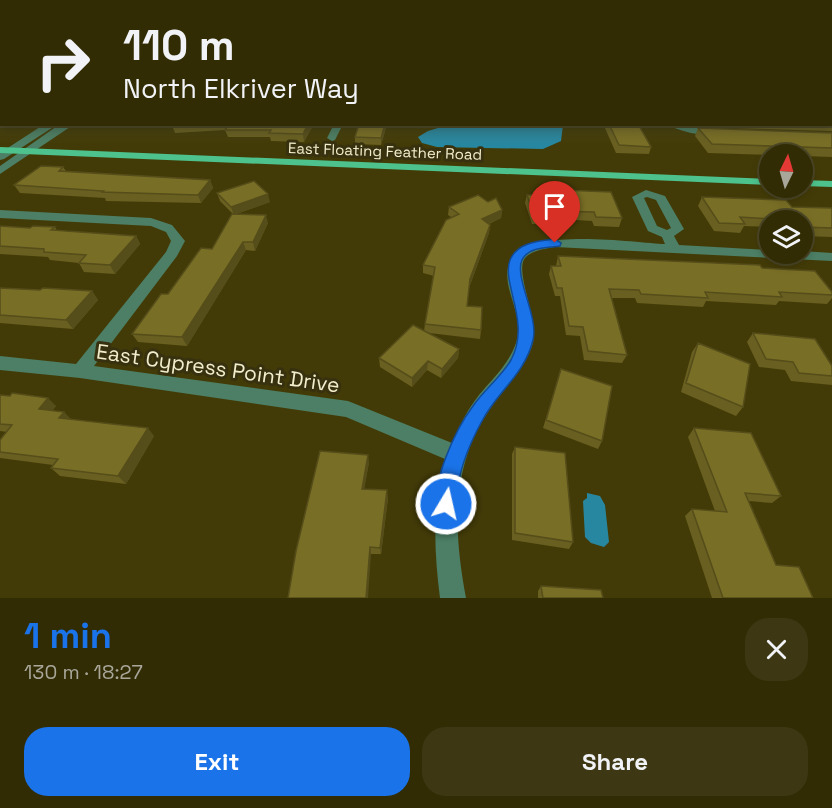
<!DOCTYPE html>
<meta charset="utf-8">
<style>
:root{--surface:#322c05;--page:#3d3813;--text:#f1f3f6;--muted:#a8a79a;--line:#4d4827;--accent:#1a73e8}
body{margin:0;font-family:"Space Grotesk",sans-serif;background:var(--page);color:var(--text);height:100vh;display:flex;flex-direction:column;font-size:22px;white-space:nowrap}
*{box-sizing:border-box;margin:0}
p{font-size:20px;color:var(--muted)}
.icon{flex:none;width:33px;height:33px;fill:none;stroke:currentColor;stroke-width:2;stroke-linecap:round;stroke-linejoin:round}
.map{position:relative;height:598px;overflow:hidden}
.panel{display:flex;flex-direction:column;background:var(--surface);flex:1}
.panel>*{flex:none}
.banner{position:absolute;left:0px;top:0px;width:832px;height:126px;box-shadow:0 3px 9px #0003,0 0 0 2px var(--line);background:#322c05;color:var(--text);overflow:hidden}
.needle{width:39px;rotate:5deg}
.tools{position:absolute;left:759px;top:144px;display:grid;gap:12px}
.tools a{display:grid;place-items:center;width:54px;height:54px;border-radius:50%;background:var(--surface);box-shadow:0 3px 9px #0003,0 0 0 2px var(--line);font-size:30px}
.pin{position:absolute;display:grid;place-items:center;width:51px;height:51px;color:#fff;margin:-62px -26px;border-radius:50% 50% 50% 0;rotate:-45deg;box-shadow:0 0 6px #0007}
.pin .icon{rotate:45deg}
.me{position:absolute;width:66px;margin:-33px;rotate:9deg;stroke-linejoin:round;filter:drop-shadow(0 0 4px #0008)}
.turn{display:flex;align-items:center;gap:21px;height:126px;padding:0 24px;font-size:27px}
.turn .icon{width:78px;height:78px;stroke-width:2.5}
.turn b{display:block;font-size:42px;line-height:51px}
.round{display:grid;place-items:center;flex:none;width:63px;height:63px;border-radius:24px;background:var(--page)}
.headline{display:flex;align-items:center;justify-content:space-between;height:102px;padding:0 24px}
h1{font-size:36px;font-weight:700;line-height:45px;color:var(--accent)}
.cta{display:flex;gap:12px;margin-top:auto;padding:12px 24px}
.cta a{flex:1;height:69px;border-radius:24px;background:var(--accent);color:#fff;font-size:24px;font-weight:700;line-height:69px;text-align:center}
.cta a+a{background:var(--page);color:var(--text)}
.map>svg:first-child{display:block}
</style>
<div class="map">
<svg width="832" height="598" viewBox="0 0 832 598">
<rect width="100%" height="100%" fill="#433b07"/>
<path fill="#2887a0" d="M448,125v-1l115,1 -2,16 -18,8 -106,-2 -15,-4 -4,-6 10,-6z
M587,493l13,3 5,9 4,37 -5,5 -13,-4 -6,-6 -2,-36 4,-3z"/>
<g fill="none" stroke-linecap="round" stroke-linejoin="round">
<path fill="#4c7f65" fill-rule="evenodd" d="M0,97h2v4h-2z
M831,105h1v6h-1z
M58,124l-54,35 -4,1v-7l43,-28z
M60,124h10v3l-70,47v-8z
M334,124h9l-8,16 -3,1 -5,-3z
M667,124l48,5 5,3c-11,7 -43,-1 -53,-8z
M646,190l19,6 19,33 -10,7 5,9 91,5v4h32v-3l30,2v8l-277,-14c-10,2 -23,3 -30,11 -11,13 14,61 8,85 -8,27 -30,46 -45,69 -38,57 -34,122 -22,186h-26c-6,-48 -8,-92 5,-139l-99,-42 -266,-39 -80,-8v-14l76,8 90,-112 5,-11 -5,-9 -15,-6 -151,-8v-8l151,8 21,7 13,16 -8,15 -83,110 254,35 104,42c7,-17 16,-34 27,-48 13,-16 30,-31 37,-52 9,-28 -13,-51 -8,-76 7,-43 126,-24 157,-23l-3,-7 -14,-6 -16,-34zM647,197l9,3 15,28 -4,2 -10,-4 -13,-28z"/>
<path fill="#4ec28c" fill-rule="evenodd" d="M0,147l770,32v6l-770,-32z
M802,180l30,1v6l-30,-1z"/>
</g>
<path fill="#685f20" d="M831,116l1,1v14l-133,-4 -7,-3h139z
M173,124h143l-5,5 -7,13 -33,-1 -1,-4h-42l-3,-7 -50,3 -3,-8z
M387,124l-6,21 -26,-1v-7z
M604,124h34l13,23 -2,7 -33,-1 -12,-27z
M698,128l134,5v24l-30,-1v-2l-32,1 -62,-2 -13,-17z
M63,167l3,4 144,9 3,8 -12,15 -95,-2 -1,-3 -85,-5 -6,-8z
M562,190l60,28 -3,9 -25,-1 -2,-5 -32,-2 -1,5h-27l-7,-21 2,-8 34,-1z
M217,193l53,9 -34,12 32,9 -13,28 -9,-1 -59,96 -49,-4 -6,-8 36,-40 44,-45 21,-35 -13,-13z
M702,197l90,10 40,1v29l-30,-1v-16h-32v7l-26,-1 -4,7 -26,-2 -16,-25z
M449,207l53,3 -1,8 -12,6 1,1 -1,8 -20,55 -2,18 14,24 -1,9 -51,-6 30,16 -1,9 -17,20 -14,-8 -15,17 -32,-20 -1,-9 45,-27 1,-7 9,-48 -11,-3v-8l28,-48 -3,-2z
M0,226l30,2 25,-1 2,4 79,5 4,8 -25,30 -31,-2 -5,-9 -29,-3 -2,-3 -48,-3z
M558,256l204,12 70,27v3l-5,6 -48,-3 -3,4 -70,-4 -3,6 -66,-4 -2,-5h-23l15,57 -5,8 -38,-3 -4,-24 -14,-1 -6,-39h-5l-6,-22 2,-8h5z
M0,288l40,2 52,1 6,9 -25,29 -73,-6z
M753,333l79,33v19l-41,-4 -6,-11 -26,-3 -12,-25z
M698,343l45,64 -7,9 -55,-24 11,-40z
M561,369l41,72 -4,8 -55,-21z
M0,395l10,1 46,10 -4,5 19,8 83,17 -28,48 -66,-8 -9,-8 2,-3 -53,-7v-18l7,-8 -7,-1z
M694,428l87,68 -9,7 -23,-2 27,64 37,33h-101l-27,-82 7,-7 23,2 -27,-74z
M515,447l58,95 -4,7 -57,-9v-86z
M369,462l-5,27 24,9 -7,56h-10l-83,44z
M541,586l62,12h-65v-7z"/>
<path fill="#554d1a" d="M308,124h8l-5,5 -7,13 -1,-8z
M385,124h2l-6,21v-7z
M210,180l3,8 -12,15 -3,-8z
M268,194l2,8 -36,13 -3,-8z
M502,210l-1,8 -20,9 1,-8z
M266,215l2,8 -13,28 -2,-9z
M490,225l-1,8 -20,55 1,-9z
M136,236l4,8 -25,30 -5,-9z
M243,242l3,8 -59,96 -5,-9z
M92,291l6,9 -25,29 -7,-9z
M459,349l-1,9 -17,20 1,-9z
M428,361l-1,9 -15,17v-9z
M48,398l8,8 -9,11 -8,-8z
M64,412l8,8 -13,-2z
M148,428l6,8 -28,48 -8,-8z
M368,455l1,7 -6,34 -1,-7z
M387,490l1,8 -7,56 -1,-6z
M370,547l1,7 -3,44h-2z"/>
<path fill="#796e25" stroke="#554d1a" stroke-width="1.5" d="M229,124h79l-5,10 -34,-1 2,-3h-46z
M359,124h26l-4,14 -26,-1z
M609,124h29l13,23 -32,-2z
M698,128l134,5v15l-120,-4z
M41,166l22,1 -4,4 151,9 -12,15 -97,-3 2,-1 -89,-6z
M254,181l14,13 -37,13 -14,-14z
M562,190l49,2 11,26 -26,-1 -2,-5 -35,-1 2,5h-27l-7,-21 36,-1z
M478,195l10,7 8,-4 6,12 -20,9 8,6 -20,54 -3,27 15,1 -1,23 -56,-6 10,-57 -12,-2 23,-45 13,-6 -10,-7z
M702,197l84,3 6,7 40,1v20l-30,-1v-7h-14l-48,-3 5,7 -26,-1z
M232,214l34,1 -13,27h-10l-61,95 -50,-3 29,-40h7l33,-46 11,1z
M0,226l30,2 3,-2 22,1 -4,3 85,6 -26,29 -31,-2 7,-8 -42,-3v-3l-44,-3z
M558,256l202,9 2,3 53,3 17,21v3l-53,-3 3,5 -77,-5 3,6 -67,-4 -2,-4 -30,-1 18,66 -39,-4 -5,-24 -14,-1 -7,-38h-5l-6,-22h10z
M0,288l40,2 3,-2 49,3 -26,29 -66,-5z
M413,325l46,24 -17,20 -14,-8 -16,17 -33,-20z
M753,333l62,6 17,27v10l-33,-3 -6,-11 -27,-3z
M698,343l52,21 -7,43 -57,-24z
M561,369l51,17 -10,55 -56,-21z
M12,393l36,5 -9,11 25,3 -5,6 89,10 -30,48 -67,-8 7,-9 -58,-7v-12l12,-15 -12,-1v-29l10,1z
M694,428l57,5 30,63 -36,-3 31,72 23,2 14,31h-90l-31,-89 35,3z
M515,447l50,6 8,89 -58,-9z
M320,451l48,4 -6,34 25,1 -7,58 -10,-1 -4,51h-78l8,-47z
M541,586l60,4 2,8h-60z"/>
<linearGradient id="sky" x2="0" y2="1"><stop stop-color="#252004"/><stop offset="0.42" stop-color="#55553c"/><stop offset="1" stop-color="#55553c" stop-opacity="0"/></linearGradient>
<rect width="832" height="144" fill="url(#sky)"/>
<path fill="#1a73e8" stroke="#114b97" stroke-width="1.5" d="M555,239l6,4 -1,3c-12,2 -31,0 -38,14 -8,17 17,57 11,80 -8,34 -36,52 -51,81 -11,20 -20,41 -24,64 -2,9 -1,18 -5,27l-7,2 -7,-2c-11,-26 18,-85 34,-106 11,-16 28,-29 38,-46 21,-39 -12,-79 0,-102 8,-16 29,-17 44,-19z"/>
<g text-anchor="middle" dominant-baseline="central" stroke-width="6" stroke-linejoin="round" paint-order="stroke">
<g font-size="15" fill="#f2edcc" stroke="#37310f">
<text transform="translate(385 151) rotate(2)">East Floating Feather Road</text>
</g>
<g font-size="21" fill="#f2edcc" stroke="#37310f">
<text transform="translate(218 368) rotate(8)">East Cypress Point Drive</text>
</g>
</g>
</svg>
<div class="tools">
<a><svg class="needle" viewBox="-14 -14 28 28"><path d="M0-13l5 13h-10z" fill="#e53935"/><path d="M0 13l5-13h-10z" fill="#a8a79a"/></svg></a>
<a><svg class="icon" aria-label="layers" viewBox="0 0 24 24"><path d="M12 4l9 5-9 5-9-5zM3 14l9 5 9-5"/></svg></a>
</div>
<div class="pin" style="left:555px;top:243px;background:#d93025"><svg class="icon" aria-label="arrive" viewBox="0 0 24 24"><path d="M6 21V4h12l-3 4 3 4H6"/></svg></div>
<svg class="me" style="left:446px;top:504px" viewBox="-20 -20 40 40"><circle r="17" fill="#1a73e8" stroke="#fff" stroke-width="3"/><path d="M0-11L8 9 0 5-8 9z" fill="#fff"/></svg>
<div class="banner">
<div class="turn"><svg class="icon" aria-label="right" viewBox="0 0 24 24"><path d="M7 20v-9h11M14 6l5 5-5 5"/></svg><div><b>110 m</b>North Elkriver Way</div></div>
</div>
</div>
<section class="panel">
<div class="headline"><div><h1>1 min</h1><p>130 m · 18:27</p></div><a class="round"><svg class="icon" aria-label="close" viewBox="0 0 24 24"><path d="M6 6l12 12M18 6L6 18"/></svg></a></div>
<div class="cta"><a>Exit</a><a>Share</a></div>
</section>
